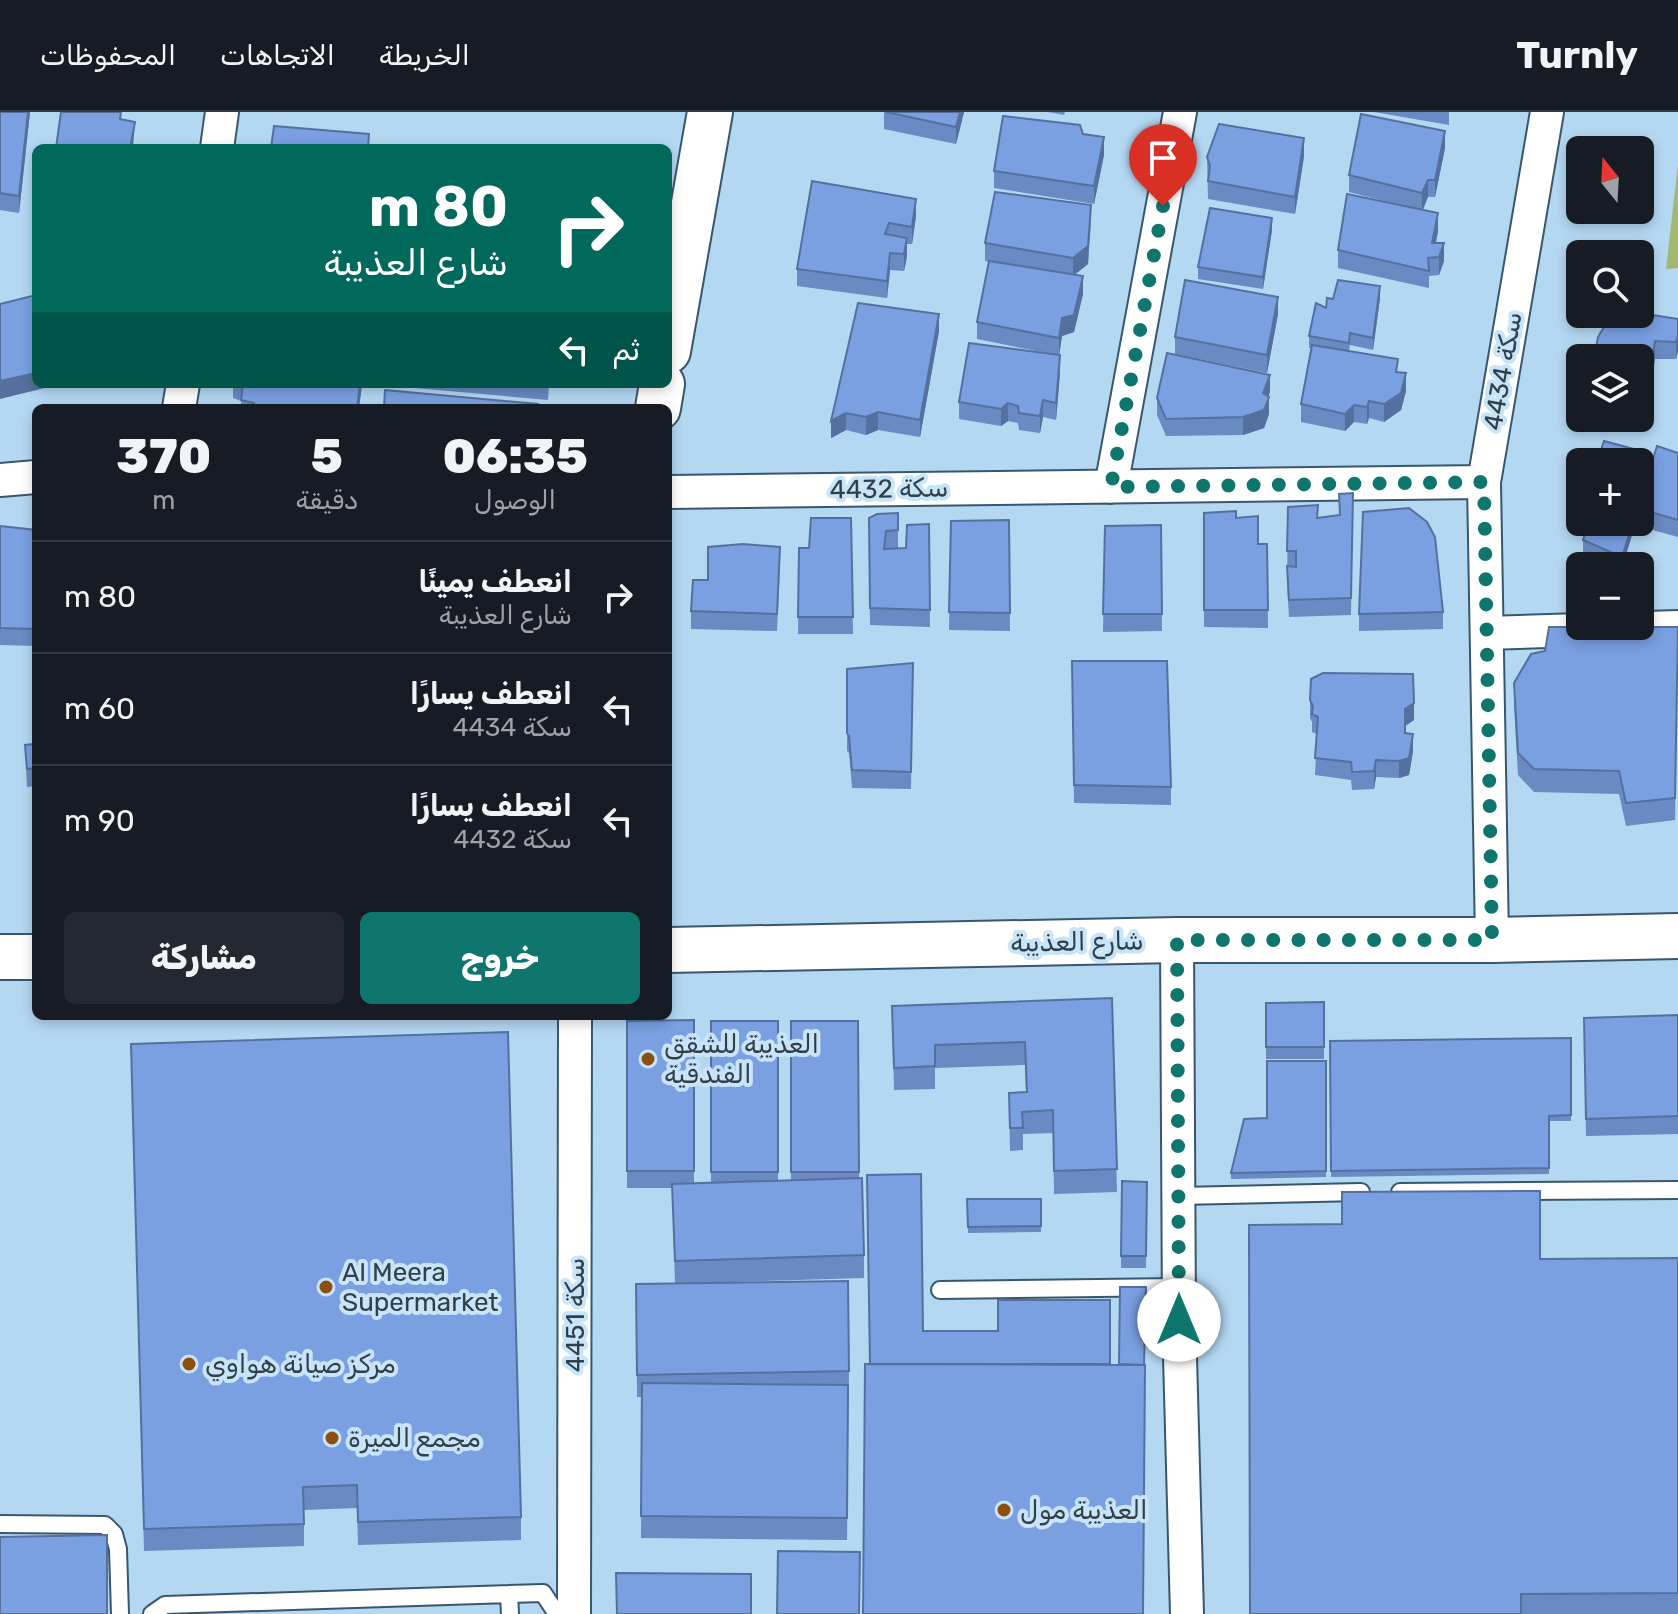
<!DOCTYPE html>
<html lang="ar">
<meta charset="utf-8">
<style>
:root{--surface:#171b24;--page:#242831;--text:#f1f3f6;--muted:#9ea1a6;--line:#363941;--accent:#0f766e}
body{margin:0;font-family:Rubik,Vazirmatn,sans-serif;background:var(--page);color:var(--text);direction:rtl;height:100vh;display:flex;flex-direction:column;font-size:30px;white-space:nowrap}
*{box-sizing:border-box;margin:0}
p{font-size:26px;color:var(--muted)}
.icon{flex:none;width:44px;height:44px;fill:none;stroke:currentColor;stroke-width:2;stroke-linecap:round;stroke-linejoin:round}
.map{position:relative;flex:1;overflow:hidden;direction:ltr}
.panel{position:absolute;left:32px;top:292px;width:640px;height:616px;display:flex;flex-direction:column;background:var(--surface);border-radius:12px;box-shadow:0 4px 12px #0003;direction:rtl}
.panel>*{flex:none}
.hud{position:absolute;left:32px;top:32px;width:640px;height:244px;border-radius:12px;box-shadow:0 4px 12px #0003;direction:rtl;background:#00695c;color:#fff;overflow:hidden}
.needle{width:52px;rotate:342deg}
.buttons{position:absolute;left:1566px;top:24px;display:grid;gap:16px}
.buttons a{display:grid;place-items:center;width:88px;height:88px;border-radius:12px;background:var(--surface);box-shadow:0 4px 12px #0003;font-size:40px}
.pin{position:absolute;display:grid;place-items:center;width:68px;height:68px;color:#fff;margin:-82px -34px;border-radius:50% 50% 50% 0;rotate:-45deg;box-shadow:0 0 8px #0007}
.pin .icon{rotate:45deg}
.me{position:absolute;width:88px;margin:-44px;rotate:0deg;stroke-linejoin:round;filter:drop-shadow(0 0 6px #0008)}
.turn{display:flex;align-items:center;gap:28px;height:168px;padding:0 32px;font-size:36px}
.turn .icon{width:104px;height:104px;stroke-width:2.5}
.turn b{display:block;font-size:56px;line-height:68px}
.then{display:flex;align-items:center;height:76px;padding:0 32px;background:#0003;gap:16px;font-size:30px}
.eta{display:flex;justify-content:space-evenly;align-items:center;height:136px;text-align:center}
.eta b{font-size:48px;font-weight:800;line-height:56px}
.action{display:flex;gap:16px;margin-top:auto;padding:16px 32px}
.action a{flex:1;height:92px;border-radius:12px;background:var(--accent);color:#fff;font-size:32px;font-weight:800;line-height:92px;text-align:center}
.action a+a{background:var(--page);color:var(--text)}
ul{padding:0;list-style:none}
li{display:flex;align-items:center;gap:24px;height:112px;padding:0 32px;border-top:2px solid var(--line)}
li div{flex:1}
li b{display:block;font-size:30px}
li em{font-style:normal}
header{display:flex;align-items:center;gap:48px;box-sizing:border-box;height:112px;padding:0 40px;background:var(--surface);border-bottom:2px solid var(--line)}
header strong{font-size:38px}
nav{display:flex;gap:44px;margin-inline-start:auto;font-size:28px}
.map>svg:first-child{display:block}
</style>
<header>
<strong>Turnly</strong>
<nav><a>الخريطة</a><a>الاتجاهات</a><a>المحفوظات</a></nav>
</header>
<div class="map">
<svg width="1678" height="1502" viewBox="0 0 1678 1502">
<rect width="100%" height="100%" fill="#b4d7f2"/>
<path fill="#a5b871" d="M1678,52v104l-12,1z"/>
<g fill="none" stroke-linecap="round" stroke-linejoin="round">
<g stroke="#38576e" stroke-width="20">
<path id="lane" d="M1400,1080l278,-2
M1179,1084l182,-4
M940,1178l239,-3
M0,1412l105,1 9,9 4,15 2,65
M509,1482l1,20
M152,1502l13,-9 378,-12 14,21"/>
</g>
<g stroke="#38576e" stroke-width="36">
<path id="street" d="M217,36l5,-36
M179,296l4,-24
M0,368l36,-3
M1111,375l69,-375
M668,380l816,-10
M1487,521l191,-6
M1177,828l2,380 8,294
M1492,828l-8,-458 63,-370
M574,1502l1,-598"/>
</g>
<g stroke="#38576e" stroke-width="48">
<path id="secondary" d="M668,239l42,-239
M658,296l4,-24
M668,838l509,-10h315l186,-4
M0,845h36"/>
</g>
<use href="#lane" stroke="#fff" stroke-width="16"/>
<use href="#street" stroke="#fff" stroke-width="32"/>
<use href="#secondary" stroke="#fff" stroke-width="44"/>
</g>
<path fill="#698ac2" d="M0,0h30l-11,101 -19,-3z
M884,0h80l-8,32 -72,-15z
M1048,0h17l-1,3z
M1374,0h75v13z
M1083,22l21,21 -10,49 -100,-16v-17z
M1445,36l-10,49h-7l-5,13 15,21 -2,12 8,18 -5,14 -10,1v12l-91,-20v-18l65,-44 -54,-14v-17z
M1304,44l-9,58 -87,-15 -1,-42z
M812,69l104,35 -4,28h-5v12l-3,15 -14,-1 -3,28 -90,-12v-17z
M1091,111l-3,41 -14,11 9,19 -9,38 -12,4 -3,19 1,18 -4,47 -13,-3 -3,16 -21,-3 -1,-7 -10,-2 -7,5 -42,-7v-17l92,-48 -74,-15v-17l12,-60 -4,-1v-18z
M1272,118l-9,59 -65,-10v-12z
M1380,186l-7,52 -23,-5 -1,6 49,21 8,19 -5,19 -17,12 -15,-4 -2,6 -13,-2 -9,9 -44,-9v-18l11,-56h-3v-12l17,-28 7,-9z
M1278,202l-11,59 -92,-19v-17z
M1678,207l-2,40h-21l-11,67 -44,-8h40v-60h-46z
M939,219l-19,106 -42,-7 -12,5 -20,-5 -15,8v-17z
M233,272h129l-3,24h-118v-7l-8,-3z
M392,272h157l-1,16 -156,-14z
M1270,280l-2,4 1,18 -5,14 -21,7 -77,1 -9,-21v-17z
M1678,341v84l-40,-11v-4h2v-32h3z
M1353,381l-2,122 -62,2 -2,-33 1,-77 30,11 22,-3z
M898,401v35h8l23,-24 1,103 -60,-2 -1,-107z
M1204,401l32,5 22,26h9l1,84 -64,-1z
M851,406l2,116h-55l1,-86h10z
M1009,408l1,111 -61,-1 2,-109z
M1636,410l-13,44h-7l-33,-14v-12z
M1161,413l1,106 -59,1 2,-106z
M0,414l36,4v116l-36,-1z
M780,453l-3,66 -86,-2v-18l17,-31z
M1443,500v17l-84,2v-17z
M1678,515l-3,193 -49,6 -7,-32 -85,-2 -16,-17 -4,-69v-23z
M1072,549l99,126v18l-97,-2z
M913,551l-2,126 -59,-1 -3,-35 -2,-2v-82z
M36,579v95l-9,1 -2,-42 9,-1z
M1310,588l104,20 -9,6v7l8,18 -4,24 -10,3 -23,-1 -2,12 -22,1 -1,-10 -36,-5 2,-41 -5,-2v-10l-2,-4z
M1112,886l5,194 -63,2 -1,-61 -30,1v16l-13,1 -1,-58 17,-1 -1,-27 -90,3v21l-41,1 -2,-84z
M1324,890v57h-58v-56z
M1678,903v119l-92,2 -2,-118z
M694,908v163h17v-162h67v159h13v-159h67l1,157 5,77v23l-164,5 149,88 -2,169 -206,-2 1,-141h-5l-1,-113 39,-1 -3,-95h-45v-167z
M1571,926v83h-22v53l-218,3 -1,-136z
M131,932l390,473v23l-163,5 -1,-37 -53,2v36l-160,5z
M1326,949v116l-95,2v-6l36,-55z
M1122,1069l25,1 -1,86h-25z
M967,1087h74v33l-73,1z
M1678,1146v356h-428l290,-355z"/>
<path fill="#55709e" d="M28,0h2l-11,101v-17z
M960,0h4l-8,32v-17z
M135,10l-2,26h-3z
M1445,19v17l-10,49v-17z
M1104,25v18l-10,49v-18z
M1304,26v18l-9,58v-17z
M1428,68v17l-6,14v-18z
M916,87v17l-4,28v-17z
M1091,93l-3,59 -15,12v-18z
M1438,101v18l-6,29v-17z
M1272,106v12l-9,59v-12z
M907,126v18l-3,15v-17z
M1444,131v18l-5,14v-18z
M890,141v17l-3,28v-17z
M1083,164v18l-9,38 -12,4 -3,20v-18l3,-20z
M1380,174v12l-7,52v-12z
M1278,185v17l-11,59v-18z
M939,202v17l-19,106v-17z
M1678,223v17l-2,7v-17z
M1655,229v18l-11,67v-18z
M1060,243v18l-4,47v-17z
M36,261v11h25l-61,15v-18z
M1406,261v18l-5,19 -17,12v-18z
M1270,263v17l-7,18v-17z
M360,272h2l-3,24h-2z
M1269,285v17l-5,14 -21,7v-18z
M1043,288v17l-3,16v-17z
M1369,289v17l-2,6v-17z
M1008,291v18l-7,5v-17z
M1354,293v17l-9,9v-17z
M878,300v18l-12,5v-18z
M846,301v17l-15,8v-17z
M1645,340v12l-5,17v-12z
M1633,410h3l-14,44v-9z
M1414,591v17l-9,6v-17z
M1413,622v17l-4,24 -10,3v-17z
M1376,648v17l-2,12v-18z"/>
<path fill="#7aa0e2" stroke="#55709e" stroke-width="2" d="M0,0h28l-9,84 -19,-3z
M61,0h60l-1,7 15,3 -5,26h-74z
M886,0h74l-4,15z
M1361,2l84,17 -10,49h-7l-6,13 -73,-18z
M1003,4l77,9 3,9 21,3 -10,49 -100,-15z
M1219,12l85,14 -9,59 -87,-16 2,-15 -3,-9z
M274,14l95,8 -1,14h-97z
M812,69l104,18 -4,28 -23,-4 -4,11 22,4 -3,16 -14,-1 -3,28 -90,-12z
M995,80l96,13 -3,41 -15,12 -88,-15z
M1347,82l91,19 -6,30h12l-5,14 -11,1 1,13 -91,-21z
M1210,96l62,10 -9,59 -65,-10z
M989,149l94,15 -9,39 -12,3 -3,20 -82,-16z
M1185,168l93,17 -11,58 -92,-18z
M1338,168l42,6 -7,52 -23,-5 -1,10 -40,-7 7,-33 10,5 1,-10 6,1z
M36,183v78l-36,8v-77z
M858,191l81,11 -19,106 -42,-8 -12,5 -20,-4 -15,8z
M1640,201l38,6v16l-2,7 -21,-1 -11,67h-4v-50h-46l4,-21 6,-10 2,-13h34z
M969,231l91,12 -4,48 -13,-3 -3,16 -21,-3 -1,-7 -10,-3 -7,6 -42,-7z
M1312,233l86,14 -2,13 10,1 -5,20 -17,11 -15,-3 -2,6 -13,-2 -9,9 -44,-10z
M1167,241l103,22 -7,18 6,4 -5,13 -21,7 -77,2 -9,-21z
M243,272h117l-3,24h-104l1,-5 -13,-3z
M385,278l153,14 -1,4h-153z
M1604,329l41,11 -5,17v-7h-43z
M1657,334l21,7v67l-38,-11v-8z
M1353,381l-2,105 -62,2 -2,-34 9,1v-16h-9l1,-44 30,-2 -1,13 23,-3 -1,-21z
M1409,396l18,14 8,15 8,75 -84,2 4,-102z
M1236,399v7l22,-2v28h9l1,66h-64v-97z
M898,401v17l-12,1 -2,18 22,-1 1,-23 22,-1 1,86 -60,-2 -1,-90 8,-4z
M811,406h40l2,99h-55l1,-69h10z
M1009,408l1,93 -61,-1 2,-91z
M1589,410h44l-11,35 -39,-17z
M1161,413l1,89h-59l2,-88z
M0,414l36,4v99l-36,-1z
M743,432l37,3 -3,67 -86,-3 2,-31h15v-33z
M1549,515h129l-3,171 -49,5 -7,-32 -85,-2 -16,-16 -4,-70 17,-29 14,-3z
M1072,549h95l4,126 -97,-2z
M913,551l-2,109 -59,-2 -3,-34 -2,-3v-64z
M1323,561l90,1 1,29 -9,6v24l8,1 -4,24 -10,3 -23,-1 -2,11 -22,1 -1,-10 -36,-4 3,-41 -6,-3 1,-8 -3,-6 1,-21z
M33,579h3v77l-9,1 -2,-24 9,-1z
M1112,886l5,171 -63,2 -1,-61 -31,2 1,16h-13l-1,-35 18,-1 -2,-50 -90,3v21l-41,2 -2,-62z
M1324,890v45h-58v-44z
M1678,903v101l-92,3 -2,-101z
M694,908v151h-67v-150z
M711,909h67v151h-67z
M791,909h67l1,151h-68z
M508,920l13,485 -163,5 -1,-37 -54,2 1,37 -160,5 -13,-485z
M1571,926v77l-22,1v52l-218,3 -1,-130z
M1267,949h59v110l-95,2 13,-54 23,-1z
M921,1062l2,157h75v-31h112v64h-240l-3,-189z
M862,1066l2,77 -189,6 -3,-77z
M1122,1069l25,1 -1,74h-25z
M1540,1079v68l138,-1v335l-157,1v20h-271l-1,-389 93,-1v-32z
M967,1087h74v27l-73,1z
M848,1169l1,90 -212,4 -1,-91z
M1120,1175h26l-2,78 -25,-1z
M865,1252l280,1 -2,249h-280z
M642,1271l206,2 -1,133 -206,-2z
M107,1423v79h-107v-77z
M778,1439l82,1 -1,62h-82z
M616,1461l135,1v40h-134z"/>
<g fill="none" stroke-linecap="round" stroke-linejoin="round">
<path stroke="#0f766e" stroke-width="14" stroke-dasharray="0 25.2" d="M1163,94l-52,281 373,-5 7,396 1,62h-315l2,380"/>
</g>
<g fill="#8b4f0d" stroke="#c7e4f9" stroke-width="3">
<circle cx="648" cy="947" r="8"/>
<circle cx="326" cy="1175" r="8"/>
<circle cx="189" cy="1252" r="8"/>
<circle cx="332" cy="1326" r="8"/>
<circle cx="1004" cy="1398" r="8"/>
</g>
<g text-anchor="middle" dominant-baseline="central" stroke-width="8" stroke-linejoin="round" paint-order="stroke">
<g font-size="26" fill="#313f49" stroke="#c7e4f9">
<text transform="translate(1503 259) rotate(-80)">سكة 4434</text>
<text transform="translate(889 377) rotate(-1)">سكة 4432</text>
<text transform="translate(1077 830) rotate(-1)">شارع العذيبة</text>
<text transform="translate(575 1203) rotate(-90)">سكة 4451</text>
</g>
<g font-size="26" fill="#313f49" stroke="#c7e4f9" text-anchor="start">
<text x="664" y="932">العذيبة للشقق<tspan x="664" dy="30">الفندقية</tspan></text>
<text x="342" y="1160">Al Meera<tspan x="342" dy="30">Supermarket</tspan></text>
<text x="205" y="1252">مركز صيانة هواوي</text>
<text x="348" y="1326">مجمع الميرة</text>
<text x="1020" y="1398">العذيبة مول</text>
</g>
</g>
</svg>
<div class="buttons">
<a><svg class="needle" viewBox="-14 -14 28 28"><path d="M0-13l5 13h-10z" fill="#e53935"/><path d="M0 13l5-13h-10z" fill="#9ea1a6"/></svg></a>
<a><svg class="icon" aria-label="search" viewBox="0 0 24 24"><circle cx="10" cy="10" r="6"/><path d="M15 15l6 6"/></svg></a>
<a><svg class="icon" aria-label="layers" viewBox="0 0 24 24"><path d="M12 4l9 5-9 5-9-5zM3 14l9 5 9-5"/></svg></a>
<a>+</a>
<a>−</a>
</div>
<div class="pin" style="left:1163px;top:94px;background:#d93025"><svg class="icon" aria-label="arrive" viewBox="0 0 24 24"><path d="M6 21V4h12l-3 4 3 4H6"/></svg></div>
<svg class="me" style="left:1179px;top:1208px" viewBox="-20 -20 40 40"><circle r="19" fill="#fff"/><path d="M0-13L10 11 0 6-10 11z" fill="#0f766e"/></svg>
<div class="hud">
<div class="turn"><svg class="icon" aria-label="right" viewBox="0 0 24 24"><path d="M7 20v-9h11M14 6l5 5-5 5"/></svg><div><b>80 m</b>شارع العذيبة</div></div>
<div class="then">ثم<svg class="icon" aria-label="left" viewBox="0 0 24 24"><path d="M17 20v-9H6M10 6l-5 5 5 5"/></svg></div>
</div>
<section class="panel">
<div class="eta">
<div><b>06:35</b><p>الوصول</p></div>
<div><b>5</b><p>دقيقة</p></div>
<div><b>370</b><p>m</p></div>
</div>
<ul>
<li><svg class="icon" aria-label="right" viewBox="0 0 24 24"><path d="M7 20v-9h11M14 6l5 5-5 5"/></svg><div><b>انعطف يمينًا</b><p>شارع العذيبة</p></div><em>80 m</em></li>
<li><svg class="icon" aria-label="left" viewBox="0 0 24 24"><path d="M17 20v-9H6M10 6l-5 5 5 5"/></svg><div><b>انعطف يسارًا</b><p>سكة 4434</p></div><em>60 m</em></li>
<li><svg class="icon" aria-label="left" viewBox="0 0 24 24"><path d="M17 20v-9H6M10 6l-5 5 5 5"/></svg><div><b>انعطف يسارًا</b><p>سكة 4432</p></div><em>90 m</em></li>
</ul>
<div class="action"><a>خروج</a><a>مشاركة</a></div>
</section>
</div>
